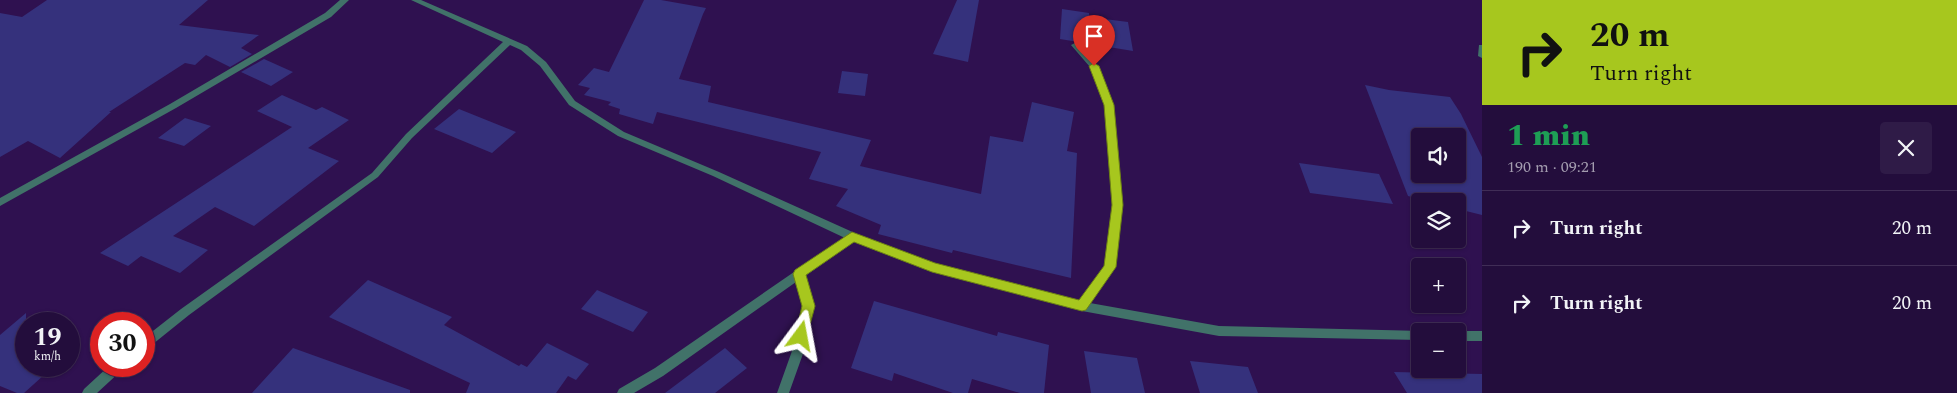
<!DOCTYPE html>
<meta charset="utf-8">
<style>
:root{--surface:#230d3c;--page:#2f1b47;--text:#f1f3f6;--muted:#a39caf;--line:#402d56}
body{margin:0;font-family:Spectral,serif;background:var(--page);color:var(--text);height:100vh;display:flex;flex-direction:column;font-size:19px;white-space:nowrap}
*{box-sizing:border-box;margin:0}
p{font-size:16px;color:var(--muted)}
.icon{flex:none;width:28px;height:28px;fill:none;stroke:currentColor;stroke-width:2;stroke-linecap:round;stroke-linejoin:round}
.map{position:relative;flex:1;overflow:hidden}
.side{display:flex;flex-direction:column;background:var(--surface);width:475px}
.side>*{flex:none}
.hud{background:#a7c71e;color:#111;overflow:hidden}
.controls{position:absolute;left:1411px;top:128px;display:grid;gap:10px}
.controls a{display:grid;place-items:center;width:55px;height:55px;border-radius:5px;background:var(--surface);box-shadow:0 1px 4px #0004,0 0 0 1px var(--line);font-size:25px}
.speed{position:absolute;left:15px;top:312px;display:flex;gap:10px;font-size:25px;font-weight:700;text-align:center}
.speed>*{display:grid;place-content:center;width:65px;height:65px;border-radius:50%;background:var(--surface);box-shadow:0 1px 4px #0004,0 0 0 1px var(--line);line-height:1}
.speed small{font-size:12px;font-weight:400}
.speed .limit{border:8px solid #d22;background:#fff;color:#111}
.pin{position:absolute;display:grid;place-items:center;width:42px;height:42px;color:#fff;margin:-51px -21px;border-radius:50% 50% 50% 0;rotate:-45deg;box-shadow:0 0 5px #0007}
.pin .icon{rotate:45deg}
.me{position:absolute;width:55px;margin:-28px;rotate:13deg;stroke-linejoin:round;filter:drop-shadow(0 0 4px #0008)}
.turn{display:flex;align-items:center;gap:18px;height:105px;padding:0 25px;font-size:22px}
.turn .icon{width:65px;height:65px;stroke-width:2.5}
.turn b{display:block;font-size:35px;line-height:42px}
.round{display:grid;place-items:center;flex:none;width:52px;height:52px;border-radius:5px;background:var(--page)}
.summary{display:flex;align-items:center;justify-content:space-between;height:85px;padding:0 25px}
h1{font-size:30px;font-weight:800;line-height:38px;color:#1e9e55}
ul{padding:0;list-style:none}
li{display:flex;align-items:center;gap:15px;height:75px;padding:0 25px;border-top:1px solid var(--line)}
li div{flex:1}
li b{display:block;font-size:19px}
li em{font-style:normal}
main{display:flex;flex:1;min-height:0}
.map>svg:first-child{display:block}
</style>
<main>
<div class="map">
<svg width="1482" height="393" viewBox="0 0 1482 393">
<rect width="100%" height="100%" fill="#2f1150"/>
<path fill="#35317c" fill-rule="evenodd" d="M47,0h161l-29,25 80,10 -18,13 11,6 -22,13 -24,-12 -11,10 -10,-2 -76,49h2l-51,46 -32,-17 -28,16v-144l22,4z
M644,0h17l45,8 -3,6 -24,65 32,7 -3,16 163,38 -11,26 121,28 9,-58 33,6 9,-40 42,10 -7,39 10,2 -6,125 -118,-28 -1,3 -74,-19 3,-9 -45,-19 12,-17 -39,-10 12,-27 -164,-40 -4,12 -34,-10 1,-5 -12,-4 3,-3 -27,-7 6,-7 -12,-3 16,-17 15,4z
M957,0h22l-11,62 -35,-8z
M1062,9l27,4v4l39,5 5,29 -73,-12z
M264,59l29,13 -22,14 -30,-14z
M842,71l26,3 -3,22 -27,-3z
M1365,85l24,5 61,7 11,17 21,43v58l-24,-6v-8h-30l-20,-5zM1420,136h38v38h-38z
M282,95l34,15 6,-3 27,13 -41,28 31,13 -85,65 -39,-19 -42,29 35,14 -28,23 -39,-17 -13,10 -28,-13 192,-126 -35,-16z
M459,109l57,23 -24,21 -58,-24z
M185,118l26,8 -27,20 -26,-8z
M1299,163l80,11 14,30 -83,-11z
M368,280l84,37 -8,8 75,41 2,-2 6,3 20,-24 42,21 -13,16 -8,-4 -12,17h-90l4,-10 -141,-66z
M597,290l51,22 -15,20 -52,-23z
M874,301l123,35 1,-4 51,13 -5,48h-24l-48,-14 -4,14h-15l-59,-20 -2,8 -41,-13z
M26,313v53h28l-30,27h-7l-17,-7v-51z
M293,348l117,42v3h-158z
M725,348l22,20 -32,25h-50z
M1084,351l53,7 8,35h-54z
M1190,361l58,6 10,26h-58z
M1394,372l88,2v19h-75z"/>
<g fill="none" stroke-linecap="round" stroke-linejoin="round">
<path fill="#417269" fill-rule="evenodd" d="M340,0h9l-18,17 -155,91 -176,98v-8l170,-94 155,-91z
M411,0h10l106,46 19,16 29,39 49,31 95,40 138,62 77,30 145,37 26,-35 8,-61 -8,-100 -15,-38 -19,-22 4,-2h3l20,23 15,39 10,100 -8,62 -25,36 129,23 204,5h-3v9l-201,-4 -137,-25 -150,-39 -78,-30 -49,34 9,30 -10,45 -15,42h-12l15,-42 10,-45 -6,-24 -133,94 -29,17h-17l2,-4 36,-21 139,-96 1,-2 50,-32 -132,-62 -95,-40 -49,-31 -29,-39 -19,-16 -11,-5 -98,93 -34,39 -189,138 -41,33 -4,2v-12l37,-29 191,-136 34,-39 97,-92z
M1479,45h3v13l-4,-2z
M1458,331h24v10h-24z
M109,366h15l-2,4 -25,23h-15l2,-4z"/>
</g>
<path fill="#a7c71e" stroke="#6d8114" d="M1094,63l5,3 15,39 9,100 -7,62 -30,43 -4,1 -150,-39 -78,-30 -48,33 9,31 -9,34 -5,1 -4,-1 -2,-4 7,-30 -9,-32 2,-4 57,-38 83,31 144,37 25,-34 8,-61 -8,-100 -15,-39z"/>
</svg>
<div class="controls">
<a><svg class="icon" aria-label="sound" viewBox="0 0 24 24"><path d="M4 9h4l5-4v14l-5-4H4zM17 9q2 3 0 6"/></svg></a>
<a><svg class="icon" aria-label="layers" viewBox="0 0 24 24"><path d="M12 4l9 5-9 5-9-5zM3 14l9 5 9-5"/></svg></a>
<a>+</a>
<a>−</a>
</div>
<div class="speed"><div>19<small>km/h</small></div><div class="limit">30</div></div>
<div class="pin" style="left:1094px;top:66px;background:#d93025"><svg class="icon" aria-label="arrive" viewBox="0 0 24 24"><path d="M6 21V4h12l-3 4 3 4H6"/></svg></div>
<svg class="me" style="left:801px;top:336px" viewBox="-20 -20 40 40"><path d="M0-17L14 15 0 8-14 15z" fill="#a7c71e" stroke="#fff" stroke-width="4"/></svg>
</div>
<section class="side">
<div class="hud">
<div class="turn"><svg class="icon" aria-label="right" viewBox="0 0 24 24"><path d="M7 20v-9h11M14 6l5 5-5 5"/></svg><div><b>20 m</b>Turn right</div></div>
</div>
<div class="summary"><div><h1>1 min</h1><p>190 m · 09:21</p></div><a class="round"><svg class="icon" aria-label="close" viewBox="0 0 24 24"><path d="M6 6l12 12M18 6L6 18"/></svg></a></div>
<ul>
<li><svg class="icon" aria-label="right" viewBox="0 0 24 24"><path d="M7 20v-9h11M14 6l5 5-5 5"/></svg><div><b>Turn right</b></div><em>20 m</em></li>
<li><svg class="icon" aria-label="right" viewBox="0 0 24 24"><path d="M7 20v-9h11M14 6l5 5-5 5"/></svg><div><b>Turn right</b></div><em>20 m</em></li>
</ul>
</section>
</main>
